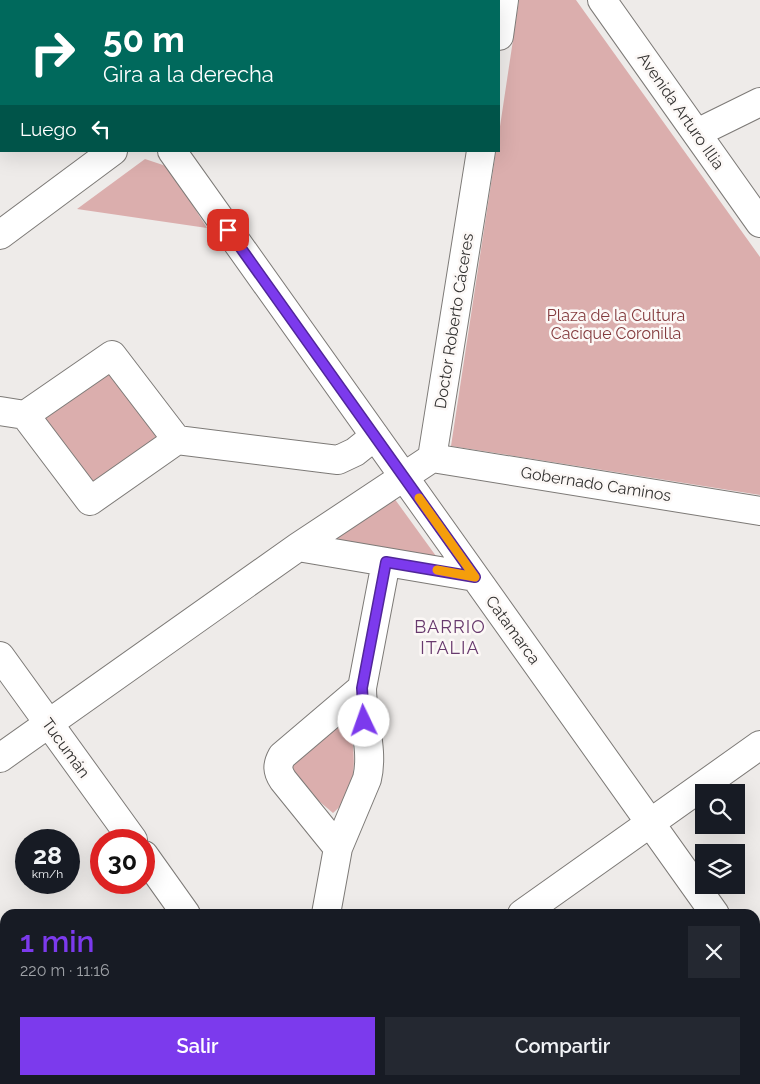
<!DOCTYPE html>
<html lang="es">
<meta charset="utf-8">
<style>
:root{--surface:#171b24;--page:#242831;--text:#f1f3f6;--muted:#9ea1a6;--accent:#7c3aed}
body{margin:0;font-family:Raleway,sans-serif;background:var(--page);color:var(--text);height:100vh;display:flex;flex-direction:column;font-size:19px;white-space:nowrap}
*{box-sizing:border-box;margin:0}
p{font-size:16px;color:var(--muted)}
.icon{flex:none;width:28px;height:28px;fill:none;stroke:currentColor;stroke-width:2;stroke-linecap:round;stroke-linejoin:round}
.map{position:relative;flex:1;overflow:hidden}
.sheet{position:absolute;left:0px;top:909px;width:760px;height:176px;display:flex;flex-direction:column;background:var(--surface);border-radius:15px 15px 0 0;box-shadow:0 5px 20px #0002}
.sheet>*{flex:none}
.banner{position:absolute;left:0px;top:0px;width:500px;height:152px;box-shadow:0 5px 20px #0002;background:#00695c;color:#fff;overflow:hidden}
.fabs{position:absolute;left:695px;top:784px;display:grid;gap:10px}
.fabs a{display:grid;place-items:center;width:50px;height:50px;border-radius:0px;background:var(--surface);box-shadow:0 5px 20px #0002;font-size:25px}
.speed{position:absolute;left:15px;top:829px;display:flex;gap:10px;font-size:25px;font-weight:700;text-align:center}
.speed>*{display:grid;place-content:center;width:65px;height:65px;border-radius:50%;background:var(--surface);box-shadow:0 5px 20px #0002;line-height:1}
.speed small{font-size:12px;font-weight:400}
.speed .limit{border:8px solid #d22;background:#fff;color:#111}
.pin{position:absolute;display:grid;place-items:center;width:42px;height:42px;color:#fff;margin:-21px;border-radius:10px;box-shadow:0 2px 8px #0006}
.me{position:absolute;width:55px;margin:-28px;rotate:357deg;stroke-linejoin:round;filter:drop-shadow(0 0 4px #0008)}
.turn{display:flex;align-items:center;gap:18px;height:105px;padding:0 20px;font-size:22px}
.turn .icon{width:65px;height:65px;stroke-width:2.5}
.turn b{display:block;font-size:35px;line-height:42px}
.then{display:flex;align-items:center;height:48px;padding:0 20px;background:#0003;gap:10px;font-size:19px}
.round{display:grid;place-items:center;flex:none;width:52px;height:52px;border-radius:0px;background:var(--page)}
.summary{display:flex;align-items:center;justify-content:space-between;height:85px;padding:0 20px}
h1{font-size:30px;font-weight:600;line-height:38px;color:var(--accent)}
.button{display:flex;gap:10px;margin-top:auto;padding:10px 20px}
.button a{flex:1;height:58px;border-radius:0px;background:var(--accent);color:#fff;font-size:20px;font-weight:600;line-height:58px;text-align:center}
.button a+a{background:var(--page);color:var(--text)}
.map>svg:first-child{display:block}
</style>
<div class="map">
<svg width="760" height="1084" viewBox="0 0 760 1084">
<rect width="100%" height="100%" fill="#eeebe9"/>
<path fill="#dbaead" d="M519,0h57l184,257v238l-309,-49 45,-295h3v-18z
M145,159l24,8 38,61 -130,-19z
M112,368l51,69 -71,52 -51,-69z
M394,498l42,58 -100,-17z
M350,719c4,32 11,72 -17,94l-40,-34 -2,-8 6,-13z"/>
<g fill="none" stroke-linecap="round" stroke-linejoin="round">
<g stroke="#7d7a77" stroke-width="30">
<path id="minor" d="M58,0l1,1
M168,1l1,-1
M323,1l1,-1
M499,36l5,-36
M697,133l63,-31
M172,151l543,763
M0,235l113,-84
M0,411l25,4 65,86 87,-61 161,20 17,-8 20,-16
M25,415l87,-60 65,85
M432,458l328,53
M298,547l177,30
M0,656l133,184
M0,758l298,-211 134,-89 49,-307
M338,848l-55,-68c-6,-9 -6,-15 -1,-24l80,-68
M144,855l42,59
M326,914l12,-66 29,-69c7,-29 -5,-60 -5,-91l24,-126
M522,914l238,-169
M755,971l5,7
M0,1041l5,6
M33,1080l4,4
M305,1080l3,4
M647,1080l3,4
M404,1084l1,-4
M596,1084l6,-4"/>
</g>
<g stroke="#7d7a77" stroke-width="30">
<path id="major" d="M602,0l158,223"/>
</g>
<use href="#minor" stroke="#fff" stroke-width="28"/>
<use href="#major" stroke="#fff" stroke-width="28"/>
</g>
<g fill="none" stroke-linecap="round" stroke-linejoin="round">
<g stroke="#51269a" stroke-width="12">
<path id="route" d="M228,230l247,347 -89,-15 -24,126 2,33"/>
</g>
<use href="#route" stroke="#7c3aed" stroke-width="9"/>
<path stroke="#f59e0b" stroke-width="9" d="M419,498l56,79 -38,-7"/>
</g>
<g text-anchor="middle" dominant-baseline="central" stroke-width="5" stroke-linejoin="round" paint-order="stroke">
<g font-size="16" fill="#323130" stroke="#fcf8f6">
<text transform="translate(681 111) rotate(55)">Avenida Arturo Illia</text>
<text transform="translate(454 321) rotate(-81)">Doctor Roberto Cáceres</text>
<text transform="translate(596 484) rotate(9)">Gobernado Caminos</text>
<text transform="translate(513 630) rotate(54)">Catamarca</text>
<text transform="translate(66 748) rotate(54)">Tucumán</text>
</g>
<g font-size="16" fill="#833a3d" stroke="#fcf8f6">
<text x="616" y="315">Plaza de la Cultura<tspan x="616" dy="18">Cacique Coronilla</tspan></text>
</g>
<g font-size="18" letter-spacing="1" fill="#683a6e" stroke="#fcf8f6">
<text x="450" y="626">BARRIO<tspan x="450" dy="21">ITALIA</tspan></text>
</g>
</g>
</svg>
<div class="fabs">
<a><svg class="icon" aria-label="search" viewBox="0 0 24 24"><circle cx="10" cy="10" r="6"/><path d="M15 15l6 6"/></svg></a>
<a><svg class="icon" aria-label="layers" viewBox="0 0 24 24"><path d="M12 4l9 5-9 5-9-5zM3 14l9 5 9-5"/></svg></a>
</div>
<div class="speed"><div>28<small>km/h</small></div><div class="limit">30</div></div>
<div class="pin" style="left:228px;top:230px;background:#d93025"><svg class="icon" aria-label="arrive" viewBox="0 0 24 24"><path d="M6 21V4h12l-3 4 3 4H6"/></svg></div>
<svg class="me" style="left:364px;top:721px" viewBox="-20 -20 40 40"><circle r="19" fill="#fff"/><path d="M0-13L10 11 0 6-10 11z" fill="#7c3aed"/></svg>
<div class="banner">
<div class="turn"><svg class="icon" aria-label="right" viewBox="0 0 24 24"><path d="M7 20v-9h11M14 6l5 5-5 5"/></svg><div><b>50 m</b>Gira a la derecha</div></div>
<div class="then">Luego<svg class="icon" aria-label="left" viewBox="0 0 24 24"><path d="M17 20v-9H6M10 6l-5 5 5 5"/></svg></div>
</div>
<section class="sheet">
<div class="summary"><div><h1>1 min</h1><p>220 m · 11:16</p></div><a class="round"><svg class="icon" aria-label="close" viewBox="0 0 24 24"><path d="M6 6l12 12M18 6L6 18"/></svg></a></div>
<div class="button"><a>Salir</a><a>Compartir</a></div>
</section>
</div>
